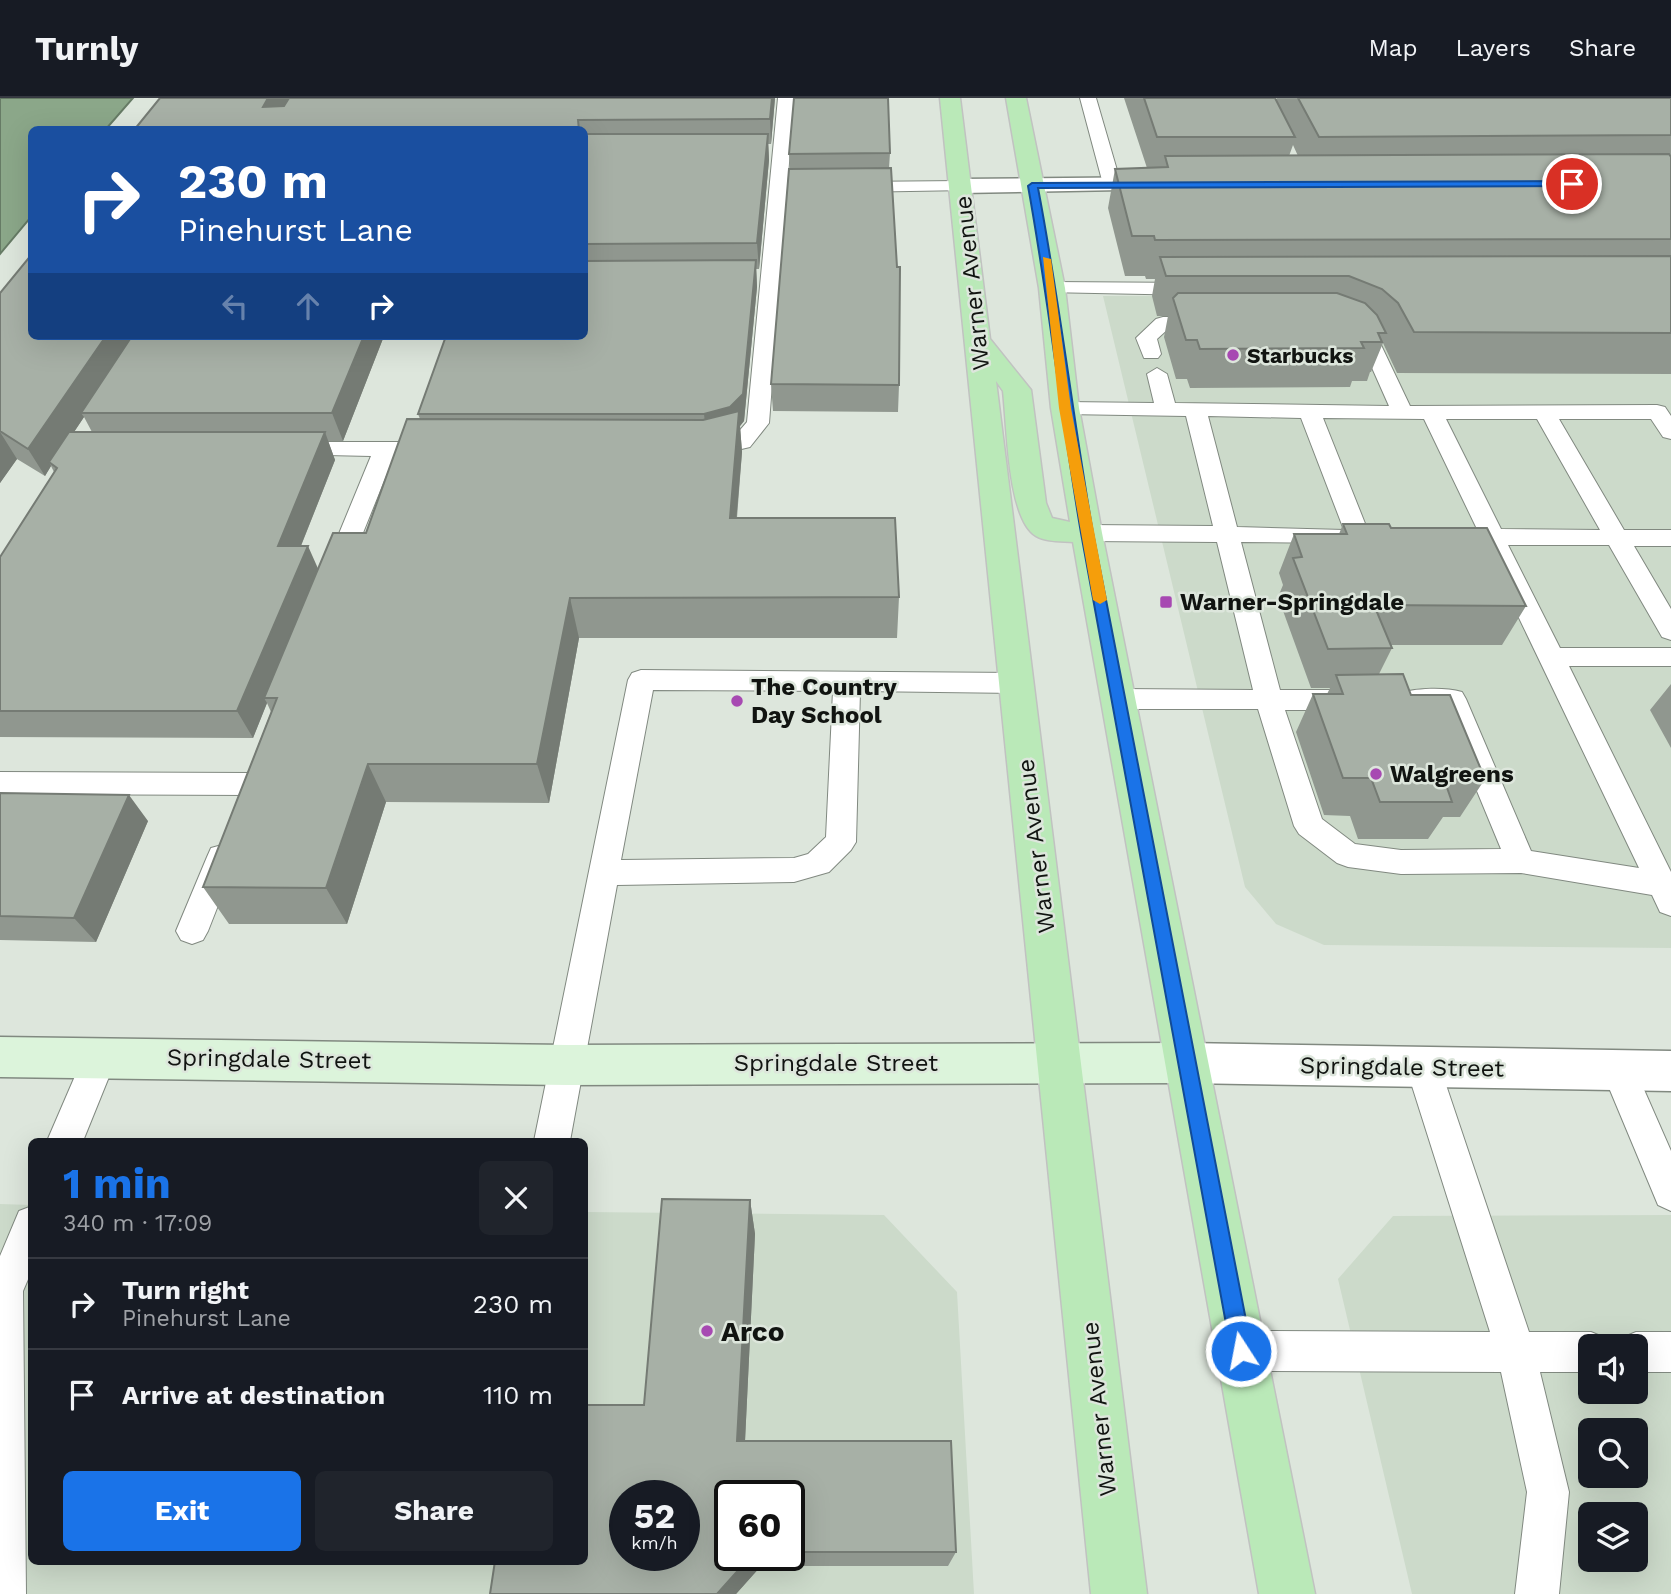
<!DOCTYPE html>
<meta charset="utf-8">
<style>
:root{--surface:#171b24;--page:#20242c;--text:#f1f3f6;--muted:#9ea1a6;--line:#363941;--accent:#1a73e8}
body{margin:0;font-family:"Work Sans",sans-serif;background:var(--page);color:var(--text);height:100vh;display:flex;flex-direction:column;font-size:26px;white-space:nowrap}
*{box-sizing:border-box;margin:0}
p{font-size:23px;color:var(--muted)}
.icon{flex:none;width:38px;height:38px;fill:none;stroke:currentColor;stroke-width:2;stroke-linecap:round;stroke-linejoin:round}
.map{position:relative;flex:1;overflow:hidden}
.side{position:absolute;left:28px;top:1040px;width:560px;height:427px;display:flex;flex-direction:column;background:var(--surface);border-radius:10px;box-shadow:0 7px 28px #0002}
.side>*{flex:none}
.hud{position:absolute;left:28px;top:28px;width:560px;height:214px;border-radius:10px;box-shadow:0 7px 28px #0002;background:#1a4fa0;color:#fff;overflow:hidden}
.fabs{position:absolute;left:1578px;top:1236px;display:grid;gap:14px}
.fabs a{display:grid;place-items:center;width:70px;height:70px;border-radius:10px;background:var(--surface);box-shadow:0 7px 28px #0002;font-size:35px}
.speed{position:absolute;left:609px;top:1382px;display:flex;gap:14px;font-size:35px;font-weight:700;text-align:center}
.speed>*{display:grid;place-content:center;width:91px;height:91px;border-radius:50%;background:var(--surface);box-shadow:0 7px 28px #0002;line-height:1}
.speed small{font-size:18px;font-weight:400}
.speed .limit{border:4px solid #111;border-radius:10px;background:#fff;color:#111}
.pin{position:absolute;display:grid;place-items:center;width:60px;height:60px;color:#fff;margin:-30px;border:4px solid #fff;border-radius:50%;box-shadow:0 2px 7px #0007}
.me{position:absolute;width:77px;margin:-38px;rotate:349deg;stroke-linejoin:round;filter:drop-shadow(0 0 5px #0008)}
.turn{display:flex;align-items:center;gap:24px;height:147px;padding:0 35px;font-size:32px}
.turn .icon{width:91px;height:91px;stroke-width:2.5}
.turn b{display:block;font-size:49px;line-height:60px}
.lanes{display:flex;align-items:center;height:66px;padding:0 35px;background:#0003;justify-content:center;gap:35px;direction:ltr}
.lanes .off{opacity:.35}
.round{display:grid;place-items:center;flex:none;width:74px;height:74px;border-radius:10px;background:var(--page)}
.head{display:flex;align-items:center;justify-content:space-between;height:119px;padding:0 35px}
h1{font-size:42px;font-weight:700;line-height:52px;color:var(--accent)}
.cta{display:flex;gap:14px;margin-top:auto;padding:14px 35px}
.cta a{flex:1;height:80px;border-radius:10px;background:var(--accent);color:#fff;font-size:28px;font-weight:700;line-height:80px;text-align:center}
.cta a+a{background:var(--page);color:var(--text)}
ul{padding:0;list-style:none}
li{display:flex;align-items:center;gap:21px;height:91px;padding:0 35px;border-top:2px solid var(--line)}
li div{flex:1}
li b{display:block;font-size:26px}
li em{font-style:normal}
header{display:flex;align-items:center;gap:42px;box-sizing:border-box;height:98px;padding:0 35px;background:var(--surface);border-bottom:2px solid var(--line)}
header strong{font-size:33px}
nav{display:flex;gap:38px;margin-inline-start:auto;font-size:24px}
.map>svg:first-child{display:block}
</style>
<header>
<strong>Turnly</strong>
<nav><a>Map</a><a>Layers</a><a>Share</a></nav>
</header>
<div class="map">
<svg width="1671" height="1496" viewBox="0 0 1671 1496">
<rect width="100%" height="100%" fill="#dde6dc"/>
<path fill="#ccdaca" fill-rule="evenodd" d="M1103,198l568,1v651l-347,-3 -48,-21 -31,-37z
M0,1106l31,1 1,356h552l1,-349 299,3 73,77 17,302h-974zM625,1398h59v60h-59zM730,1398h59v60h-59z
M1671,1117v379h-259l-74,-315 55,-63zM1591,1248h45v45h-45zM1591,1332h45v45h-45zM1591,1416h45v45h-45z"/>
<path fill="#8ba789" stroke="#667b65" stroke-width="2" d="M0,0h133l-27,31 -74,1 -1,87 -31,37z"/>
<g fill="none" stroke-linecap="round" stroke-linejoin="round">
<g stroke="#818980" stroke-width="2">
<path id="service" d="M778,0h16l-25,325 -19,24 -47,11 -11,-7 3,-5 39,-9 13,-15z
M1080,0h16l25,86 -3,4h-12l-3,-4z
M961,83l6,1 3,4 -3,4 -114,2 -9,-5 9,-5z
M1052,184l143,1 10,6 -10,6 -150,-3 -3,-4z
M1163,219h42l10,6 -10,6h-37l-11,10 4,15 -3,4h-14l-8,-20 20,-19z
M1348,227l33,20 29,61 247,-1 8,2 6,9v23l-8,-2 -12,-18h-92l65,111h47v16h-37l37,63v31l-9,-3 -53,-92h-101l52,103h111v18h-102l102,206v44l-11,-4 -8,-17 -131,-22 -120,1 -53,-7 -11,-4 -38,-29 -5,-8 -36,-117h-138l-10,-3 -4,-7 4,-7 10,-3 133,1 -36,-148 -130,-1 -8,-3 -4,-5 4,-5 8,-3 126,1 -27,-110 -121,-2 -11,-6 11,-6 89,1 -7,-29 10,-6 10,6 8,29 214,3 -24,-54 -27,-21zM1208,318l93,2 43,112 -107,-3zM1323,320l101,1 53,110 -10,3 -4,5 4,5 17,3 155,323 -108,-17 -65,-152 -4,-7c-18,-5 -44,-4 -62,1l-4,7 4,7 43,2 58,140 -100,1 -46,-6 -33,-25 -37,-109h65l10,-3 4,-7 -4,-7 -10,-3h-70l-39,-148 94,1 11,-7 4,5h16l4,-5zM1446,321h91l63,111 -99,-1z
M290,344h146l11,7 -11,7h-42l-46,114 -3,6h-18l-3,-6 47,-114 -89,-2 -3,-5 3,-5z
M641,572l376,3 9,3 4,7 -4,7 -9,3 -157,-2 -4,151 -5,8 -22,22 -35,10 -177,3 -47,256h-36l94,-461 4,-7zM653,592l180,1 -7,146 -18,17 -14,4 -173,2z
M0,674l251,1 10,3 4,8 -4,8 -10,3 -251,-1z
M222,747l11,3 4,9 -29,74 -5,9 -11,4 -11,-4 -5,-9 31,-74 4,-9z
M100,944l12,4 5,11 -34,84h-36l41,-95z
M1423,954l12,4 5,11 89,265h62l14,6 3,8h-17v26h-51l29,120 -10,102h-44l12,-102 -26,-120 -260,-1 -14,-6 -6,-14 6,-14 14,-6 249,1 -84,-265 5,-11z
M1619,958l12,4 40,91v60l-13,-6 -56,-134 5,-11z
M32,1108v64l-9,21 3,303h-26v-338l19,-45z
M1636,1234h35v40h-35v-26h-17l3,-8z"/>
</g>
<g stroke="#818980" stroke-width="3">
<path id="minor" d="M1166,79l8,2 3,5 -3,5 -213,4 -11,-7 11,-7z"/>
</g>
<g stroke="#818980" stroke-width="3">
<path id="tertiary" d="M1186,945l485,8v40l-485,-8 -15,-6 -7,-14 7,-14z"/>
</g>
<g stroke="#818980" stroke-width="3">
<path id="secondary" d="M0,939l568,8 618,-2 15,6 7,14 -7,14 -15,6 -618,2 -568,-8z"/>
</g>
<g stroke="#c1c2c1" stroke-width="3">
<path id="primary" d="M940,0h20l30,241 41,51 15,113 6,15 18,4 -19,-114 -12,-120 -33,-190h20l39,190 14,120 23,125 213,1061h-56l-186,-1052c-12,-1 -27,0 -37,-6 -29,-17 -29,-113 -33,-145l-7,-10 151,1213h-56z"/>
</g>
<use href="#service" fill="#fff" fill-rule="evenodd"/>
<use href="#minor" fill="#fff" fill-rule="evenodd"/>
<use href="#tertiary" fill="#fff" fill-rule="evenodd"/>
<use href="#secondary" fill="#dcf4db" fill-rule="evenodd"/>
<use href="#primary" fill="#bae9b8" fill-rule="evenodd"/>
</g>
<path fill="#90978f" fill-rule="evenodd" d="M775,0l-4,46h-3l1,16 -10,109h-3l1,18 -13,134 -4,5 2,26 -5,66 162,79 -2,41h-318l-30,165 -163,-1 -39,122h-118l-26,-37 68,-175 -4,-9 -14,35 -253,-1v-180l54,-85 -3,-6 -6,10 -28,-17 -17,24v-190l32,43h352l-41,105h-15l7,19 -34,86 17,23 48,-36 54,-114 -2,-5 166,-78v-206h-450zM84,319l8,15h-18z
M1124,0h151l1,2 1,-2h394v276l-274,-1 -14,-30 -12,29h-1l-3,9h-15l-2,6 -160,1 -3,-9h-11l-12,-42 4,-21h-11l-5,-20 3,-17h-9l-1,-3h-20l-17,-68 7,-39 32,-1zM1293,47l5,11h-9z
M890,55l-1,15 10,217 -1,27 -125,-1 -2,-27 19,-215 -1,-15z
M1343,426l48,4 135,78 -24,39h-112l2,3 -13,26 32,21 74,84 -25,38h-17l-15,22h-70l-8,-23 -26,-1 -28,-83 17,-38h14l3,-6h-19l-33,-91 5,-12 -4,-12 15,-39h45z
M1671,586v64l-21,-38z
M0,695l148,28 -52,121 -96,-2z
M662,1101l88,1 5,34 -10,207h206l5,111 -8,14h-187l-25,28h-246l5,-33h89v-156h60zM625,1398h59v60h-59zM730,1398h59v60h-59z"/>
<path fill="#757b74" d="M268,0h23l-18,32 -10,-23z
M772,0h3l-4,46 -1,-25z
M768,36l1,26 -10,109 -2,-26z
M756,162l1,27 -13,134 -4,5 2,26 -9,106 -26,-117 -3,-27z
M106,238h32l-57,77 3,4 -32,48 -3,-3 2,4 -6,10 -17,-27z
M364,238h20l-41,105 -11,-28z
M0,334l17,27 -17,24z
M325,334l10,28 -45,113 -12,-27z
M308,448l12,27 -56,125 3,5 -14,35 -16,-27z
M570,500l9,40 -30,165 -12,-39z
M368,666l18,38 -39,122 -21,-36z
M129,697l19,26 -52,121 -22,-24z
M750,1102l5,34 -11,228 -7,-21z
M751,1458h5l5,10 -25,28h-19z"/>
<path fill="#a7b0a6" stroke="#757b74" stroke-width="2" fill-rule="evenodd" d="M160,0h108l-5,9 21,-1 5,-8h483l-2,21 -192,1 1,10h-445z
M794,0h94l2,55 -101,1z
M1144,0h131l20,39h-138z
M1298,0h373v37l-352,2z
M584,36h184l-11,109 -173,1z
M1669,56l2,3v82l-516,1 -1,-4h-22l-17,-67 53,-2 -3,-11z
M891,70l6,99h3l-1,118 -128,-1 18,-215z
M32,156v82h74l-78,113 -28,-18v-138z
M1671,158v77l-257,-1 -16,-29 -16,-14 -33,-13h-183l-6,-19z
M756,162l-13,134 -13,13 -26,7h-286l28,-78h138v-75z
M1178,195h159l28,10 12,12 9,18h-8l4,9h-21l3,6 -164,1 -3,-9h-11l-13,-42z
M132,238h232l-32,77h-251z
M739,313l-9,107h165l4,79 -329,1 -33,166h-169l-42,124 -123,-1 74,-189h-13l69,-165h33l41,-114 296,1z
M69,334h256l-47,114h30l-71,165h-237v-154l57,-89 -8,-6z
M1343,426h46l2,4h96l39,78 -152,-1 18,43 -64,1 -35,-91 9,-1 -8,-23h53z
M1403,576l8,21h39l35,84h-41l8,23h-72l-9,-24h-28l-30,-84h30l-7,-19z
M0,695l129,2 -55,123 -74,-2z
M662,1101l88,1 -13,241h214l5,111h-167v-56h-59v60h21l-34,38h-227l5,-33h89v-156h60zM625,1398h59v60h-59z"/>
<path fill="#1a73e8" stroke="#114b97" stroke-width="2" d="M1572,83l3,5 -537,2c22,115 35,230 55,345l159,818 -3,8 -8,3 -7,-3 -3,-8 -150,-818c-20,-116 -32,-232 -53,-347l4,-3z"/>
<path fill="#f59e0b" d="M1043,159l8,2 20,149 36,192 -7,4 -7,-4 -34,-192z"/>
<g fill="#a749b2" stroke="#dde6dc" stroke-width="2.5">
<circle cx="1233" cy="257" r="7"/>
<rect x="1159" y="497" width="14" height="14" rx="3.5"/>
<circle cx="737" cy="603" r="7"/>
<circle cx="1376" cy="676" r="7"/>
<circle cx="707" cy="1233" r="7"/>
</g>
<g text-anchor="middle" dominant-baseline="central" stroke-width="5" stroke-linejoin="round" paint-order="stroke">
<g font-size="21" font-weight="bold" fill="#111411" stroke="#dde6dc" text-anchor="start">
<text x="1247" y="257">Starbucks</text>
</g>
<g font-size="24" fill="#111411" stroke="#dde6dc">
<text transform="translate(972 185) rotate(-96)">Warner Avenue</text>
<text transform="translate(1036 748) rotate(-97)">Warner Avenue</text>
<text transform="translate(269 961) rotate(1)">Springdale Street</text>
<text x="836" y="965">Springdale Street</text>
<text transform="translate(1402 969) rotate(1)">Springdale Street</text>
<text transform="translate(1099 1311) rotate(-96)">Warner Avenue</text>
</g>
<g font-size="24" font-weight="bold" fill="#111411" stroke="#dde6dc" text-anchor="start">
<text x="1180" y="504">Warner-Springdale</text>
<text x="751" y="589">The Country<tspan x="751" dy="28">Day School</tspan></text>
<text x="1390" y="676">Walgreens</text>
</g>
<g font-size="28" font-weight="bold" fill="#111411" stroke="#dde6dc" text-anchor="start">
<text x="721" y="1233">Arco</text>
</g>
</g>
</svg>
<div class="fabs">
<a><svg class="icon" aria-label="sound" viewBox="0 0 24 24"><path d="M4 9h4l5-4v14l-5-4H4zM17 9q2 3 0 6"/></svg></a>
<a><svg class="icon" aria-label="search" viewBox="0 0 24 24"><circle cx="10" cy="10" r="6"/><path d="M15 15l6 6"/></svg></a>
<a><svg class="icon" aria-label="layers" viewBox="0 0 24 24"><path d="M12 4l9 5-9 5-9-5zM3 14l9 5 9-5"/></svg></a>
</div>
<div class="speed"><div>52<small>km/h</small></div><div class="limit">60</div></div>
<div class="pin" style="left:1572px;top:86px;background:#d93025"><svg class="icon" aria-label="arrive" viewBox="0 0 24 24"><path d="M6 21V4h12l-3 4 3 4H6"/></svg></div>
<svg class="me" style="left:1241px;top:1253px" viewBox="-20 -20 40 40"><circle r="17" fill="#1a73e8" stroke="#fff" stroke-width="3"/><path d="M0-11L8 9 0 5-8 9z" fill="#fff"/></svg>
<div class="hud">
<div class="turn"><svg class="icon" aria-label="right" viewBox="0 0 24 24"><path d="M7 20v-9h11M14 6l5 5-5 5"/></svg><div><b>230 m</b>Pinehurst Lane</div></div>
<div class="lanes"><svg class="icon off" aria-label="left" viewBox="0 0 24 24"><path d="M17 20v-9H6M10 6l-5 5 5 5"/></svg><svg class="icon off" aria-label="ahead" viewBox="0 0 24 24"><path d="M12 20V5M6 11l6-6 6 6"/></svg><svg class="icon" aria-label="right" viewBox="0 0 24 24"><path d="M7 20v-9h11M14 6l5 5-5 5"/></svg></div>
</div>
<section class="side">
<div class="head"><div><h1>1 min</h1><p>340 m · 17:09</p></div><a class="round"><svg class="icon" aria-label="close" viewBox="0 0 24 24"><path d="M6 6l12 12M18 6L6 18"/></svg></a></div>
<ul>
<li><svg class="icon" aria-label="right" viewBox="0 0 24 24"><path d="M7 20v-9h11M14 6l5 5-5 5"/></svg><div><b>Turn right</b><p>Pinehurst Lane</p></div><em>230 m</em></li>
<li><svg class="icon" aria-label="arrive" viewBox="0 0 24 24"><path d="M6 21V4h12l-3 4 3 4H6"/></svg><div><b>Arrive at destination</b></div><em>110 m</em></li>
</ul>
<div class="cta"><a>Exit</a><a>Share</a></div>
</section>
</div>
